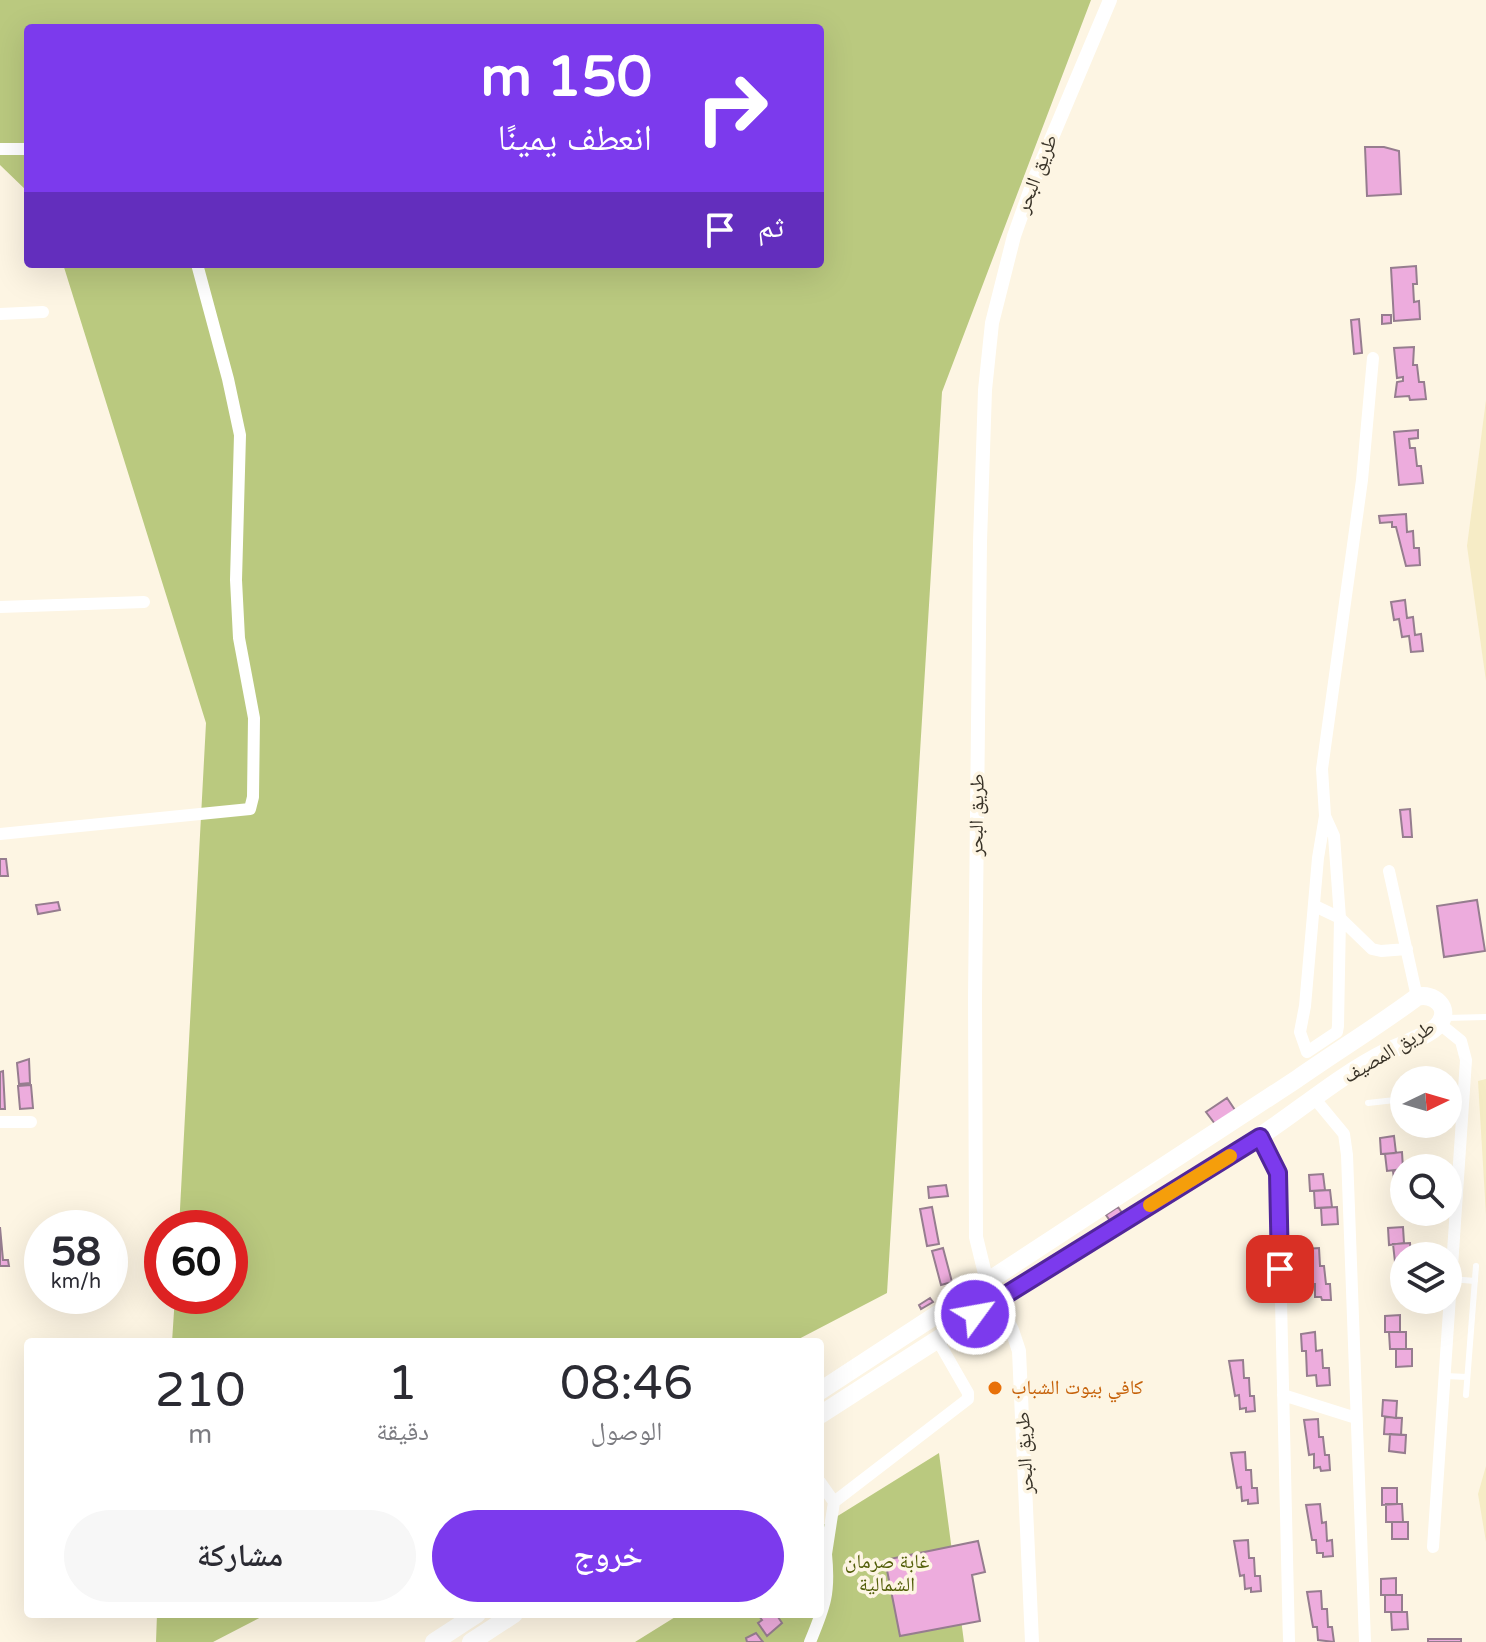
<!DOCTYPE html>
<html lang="ar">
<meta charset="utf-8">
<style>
:root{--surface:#fff;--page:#f7f7f7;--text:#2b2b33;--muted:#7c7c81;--accent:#7c3aed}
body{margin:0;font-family:"Varela Round","Noto Naskh Arabic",sans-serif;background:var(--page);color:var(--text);direction:rtl;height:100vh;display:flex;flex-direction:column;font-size:30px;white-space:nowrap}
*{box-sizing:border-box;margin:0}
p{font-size:26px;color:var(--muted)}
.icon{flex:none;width:44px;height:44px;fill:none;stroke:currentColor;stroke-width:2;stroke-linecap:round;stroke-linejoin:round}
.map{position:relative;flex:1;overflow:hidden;direction:ltr}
.side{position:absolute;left:24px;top:1338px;width:800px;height:280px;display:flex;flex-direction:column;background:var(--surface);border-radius:8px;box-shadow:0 8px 32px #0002;direction:rtl}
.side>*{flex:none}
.hud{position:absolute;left:24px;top:24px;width:800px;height:244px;border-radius:8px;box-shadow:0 8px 32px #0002;direction:rtl;background:#7c3aed;color:#fff;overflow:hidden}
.needle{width:52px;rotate:85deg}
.tools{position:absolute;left:1390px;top:1066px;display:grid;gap:16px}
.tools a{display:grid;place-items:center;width:72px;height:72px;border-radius:50%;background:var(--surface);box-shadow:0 8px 32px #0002;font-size:40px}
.speed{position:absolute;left:24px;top:1210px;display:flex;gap:16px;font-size:40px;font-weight:700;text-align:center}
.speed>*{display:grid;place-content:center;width:104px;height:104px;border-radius:50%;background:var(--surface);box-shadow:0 8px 32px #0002;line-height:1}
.speed small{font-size:20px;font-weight:400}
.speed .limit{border:12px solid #d22;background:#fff;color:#111}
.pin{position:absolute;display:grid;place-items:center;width:68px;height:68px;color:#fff;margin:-34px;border-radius:16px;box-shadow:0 4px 12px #0006}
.me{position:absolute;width:88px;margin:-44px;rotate:58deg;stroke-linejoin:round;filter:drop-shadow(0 0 6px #0008)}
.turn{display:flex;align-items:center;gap:28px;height:168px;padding:0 40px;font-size:36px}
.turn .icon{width:104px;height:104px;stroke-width:2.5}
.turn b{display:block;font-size:56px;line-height:68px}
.then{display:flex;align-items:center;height:76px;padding:0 40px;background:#0003;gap:16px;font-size:30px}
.eta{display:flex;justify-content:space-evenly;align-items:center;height:136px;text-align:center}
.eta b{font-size:48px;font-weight:600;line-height:56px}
.button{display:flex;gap:16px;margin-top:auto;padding:16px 40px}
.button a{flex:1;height:92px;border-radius:48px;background:var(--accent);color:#fff;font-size:32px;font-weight:600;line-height:92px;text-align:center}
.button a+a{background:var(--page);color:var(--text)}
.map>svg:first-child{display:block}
</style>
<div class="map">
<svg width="1486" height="1642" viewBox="0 0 1486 1642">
<rect width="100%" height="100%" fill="#fdf5e3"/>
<path fill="#bac97f" d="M0,0h1091l-149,392 -55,901 -94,49h-621l3,-46h55v-68h-51l27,-505 -143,-459h757v-236h-792v164l-28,-27z
M939,1453l25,189h-329l45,-28h140v-87z
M157,1614h110l-54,28h-57z"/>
<path fill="#f6ecc6" d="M1486,400v281l-19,-135z
M1486,1079v136l-8,-134z
M1486,1466v76l-8,-48z"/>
<path fill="#edacdd" stroke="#967d8f" stroke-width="2" d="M1365,147h19l15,4 2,43 -34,2z
M1416,266l1,18h-4l1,18 5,-1 1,18 -26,2 -3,-53z
M1382,315h9v8l-9,1z
M1359,319l3,34 -8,1 -3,-34z
M1414,347l-1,18h4l2,17h5l2,17 -16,1 -1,-4 -14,1 2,-15 6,-1v-4l-6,1 -3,-30z
M1418,430v8l-9,1 1,9h5l2,18h4l2,17 -24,2 -5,-53z
M1406,514l1,18 6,-1 1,17h5l1,17 -14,1 -10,-39h-4v-5l-12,1 -1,-7z
M1405,600l2,18 6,-1 2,18 6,-1 2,17 -12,1 -2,-16 -7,1 -3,-18 -5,1 -3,-18z
M1410,809l2,28h-9l-3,-27z
M0,859h6l2,17h-8z
M1477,900l8,51 -41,6 -7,-51z
M58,902l2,8 -22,4 -2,-9z
M29,1059l1,24 -11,1 -2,-21z
M3,1071l2,38h-5v-37z
M31,1085l2,23 -13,1 -2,-23z
M1227,1098l8,12 -20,14 -9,-12z
M1394,1136l2,17 -15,1 -1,-16z
M1402,1152l1,17 -16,2 -2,-17z
M1403,1169l1,18 -9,1 -2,-17z
M1323,1174l2,16 -15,1 -1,-16z
M946,1185l2,11 -19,2 -1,-11z
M1330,1190l2,17 -17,1 -1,-17z
M932,1207l7,37 -12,2 -7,-37z
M1118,1207l9,13 -12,8 -9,-13z
M1337,1207l1,17 -16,1 -1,-17z
M0,1227l3,33h5l1,6h-9z
M1403,1227l1,16 -15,2 -1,-17z
M1410,1243l1,13h-7v5l-9,1 -2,-18z
M943,1248l9,34 -11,3 -9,-34z
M1319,1248l1,18h4l2,18h4l1,16h-9l-1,-3h-6v-13h-5l-5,-35z
M930,1298l3,4 -12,7 -2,-4z
M1400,1315v17h-15v-16z
M1315,1332l1,19 6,-1 1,18h6l1,17 -13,1 -1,-11 -9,1 -1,-25h-4l-1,-17z
M1389,1332h17v17h-16z
M1396,1349h16v17l-16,1z
M1243,1360l1,18h5l1,18h4l1,15 -9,1v-4l-6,1 -1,-14 -4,1 -6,-35z
M1383,1400l14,1 -1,17 -14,-2z
M1385,1417l17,1 -1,17 -17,-1z
M1318,1419l1,18h4l2,18h4l1,15 -9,1 -1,-4 -6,1v-14l-5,1 -5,-35z
M1390,1434l16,1 -1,18 -16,-2z
M1245,1452l1,18h5l1,18h5l1,15 -10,1v-4l-6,1 -1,-14 -4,1 -6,-35z
M1382,1488h15v16l-15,1z
M1320,1504l2,19 4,-1 1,19 5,-1 1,16 -10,1v-4h-6l-1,-13h-4l-6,-35z
M1386,1504h16l1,18h-17z
M1392,1522h16v17h-16z
M1248,1540l1,18h5l1,18h5l1,15 -10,1v-4l-6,1 -1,-14 -4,1 -6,-35z
M978,1541l7,31 -13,3 8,46 -80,15 -15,-76z
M1396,1578v17h-15v-16z
M1321,1591l1,18h5l1,18h4l2,15 -16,-2 -1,-13h-4l-6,-35z
M1385,1595h17v17h-17z
M1391,1612h16l1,17 -16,1z
M762,1614h14l6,9 -15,13 -9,-13 4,-3 -3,-4z
M756,1633l7,9h-16l-1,-4z
M1428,1639h33v3h-33z"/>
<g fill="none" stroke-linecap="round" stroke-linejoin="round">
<path stroke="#fff" stroke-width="6" d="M1446,1018l40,-1
M1448,1093l16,-2
M1368,1103l36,-4
M1451,1279l24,2
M1445,1376l22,1
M1466,1395l10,-129"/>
<path stroke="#fff" stroke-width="12" d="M0,149h28
M0,314l43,-2
M0,607l144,-5
M1325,816l9,20 6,82 -2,108 -1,6 -30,20 -7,-20 5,-26 13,-148 7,-42 -3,-47 40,-289 11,-122
M0,834l250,-25 3,-12 1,-79 -15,-80 -3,-58 4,-145 -12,-56 -31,-115
M1389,871l28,126
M1315,906l25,12 32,31 9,2 26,-2
M1315,1099l29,35 3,21 18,487
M0,1122h31
M1260,1137l18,36 11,469
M1283,1395l73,23
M820,1482l14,20 134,-103v-6l-31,-54
M1433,1547l33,-487 -5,-19 -21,-17
M820,1555l6,-1 8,-52
M810,1642c15,-36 20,-49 16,-88"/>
<path stroke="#fff" stroke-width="14" d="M1032,1642l-13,-291 -7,-21 -25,-48 -11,-45 -1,-239 5,-456 5,-152 7,-67 22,-87 20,-56 76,-180"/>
<path stroke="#fff" stroke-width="18" d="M820,1391l477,-312c40,-28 81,-53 120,-82 16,-5 35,11 22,27 -8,11 -40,22 -53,28 -50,25 -94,65 -141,94 -143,89 -285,178 -425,269
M434,1642l43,-28
M471,1642l43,-28"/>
</g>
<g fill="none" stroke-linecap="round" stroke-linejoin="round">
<g stroke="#51269a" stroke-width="20">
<path id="route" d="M975,1314l285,-177 18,36 2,96"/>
</g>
<use href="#route" stroke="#7c3aed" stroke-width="14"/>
<path stroke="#f59e0b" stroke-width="14" d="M1150,1205l80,-49"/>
</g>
<circle fill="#e8710a" stroke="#fdf5e3" stroke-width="3" cx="995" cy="1388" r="8"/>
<g text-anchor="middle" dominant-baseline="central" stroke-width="7" stroke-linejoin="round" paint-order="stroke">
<g font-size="20" fill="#393328" stroke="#fdf5e3">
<text transform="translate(1037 174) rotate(-69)">طريق البحر</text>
<text transform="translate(977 815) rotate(-89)">طريق البحر</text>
<text transform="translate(1389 1052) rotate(-31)">طريق المصيف</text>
<text transform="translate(1025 1453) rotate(-93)">طريق البحر</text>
</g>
<g font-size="20" fill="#c56008" stroke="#fdf5e3" text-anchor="start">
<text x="1011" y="1388">كافي بيوت الشباب</text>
</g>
<g font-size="20" fill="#525e08" stroke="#fdf5e3">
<text x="887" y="1562">غابة صرمان<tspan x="887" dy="23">الشمالية</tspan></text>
</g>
</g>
</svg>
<div class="tools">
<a><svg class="needle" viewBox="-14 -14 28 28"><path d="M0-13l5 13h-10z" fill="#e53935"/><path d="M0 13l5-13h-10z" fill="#7c7c81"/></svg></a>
<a><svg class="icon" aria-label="search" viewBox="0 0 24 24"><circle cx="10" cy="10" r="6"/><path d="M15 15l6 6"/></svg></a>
<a><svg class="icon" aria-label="layers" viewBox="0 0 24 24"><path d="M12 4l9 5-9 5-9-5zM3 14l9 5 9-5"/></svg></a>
</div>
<div class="speed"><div>58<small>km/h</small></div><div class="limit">60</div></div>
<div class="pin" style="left:1280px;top:1269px;background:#d93025"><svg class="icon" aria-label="arrive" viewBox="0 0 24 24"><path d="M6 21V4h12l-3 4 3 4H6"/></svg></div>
<svg class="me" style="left:975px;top:1314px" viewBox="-20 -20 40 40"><circle r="17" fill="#7c3aed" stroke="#fff" stroke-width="3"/><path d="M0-11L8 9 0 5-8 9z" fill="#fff"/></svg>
<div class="hud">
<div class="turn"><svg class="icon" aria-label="right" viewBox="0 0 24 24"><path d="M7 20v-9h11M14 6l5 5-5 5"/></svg><div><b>150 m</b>انعطف يمينًا</div></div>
<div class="then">ثم<svg class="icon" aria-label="arrive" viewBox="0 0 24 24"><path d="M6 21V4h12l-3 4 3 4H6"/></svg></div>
</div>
<section class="side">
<div class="eta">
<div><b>08:46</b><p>الوصول</p></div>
<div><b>1</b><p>دقيقة</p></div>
<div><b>210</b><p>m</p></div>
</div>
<div class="button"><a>خروج</a><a>مشاركة</a></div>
</section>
</div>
